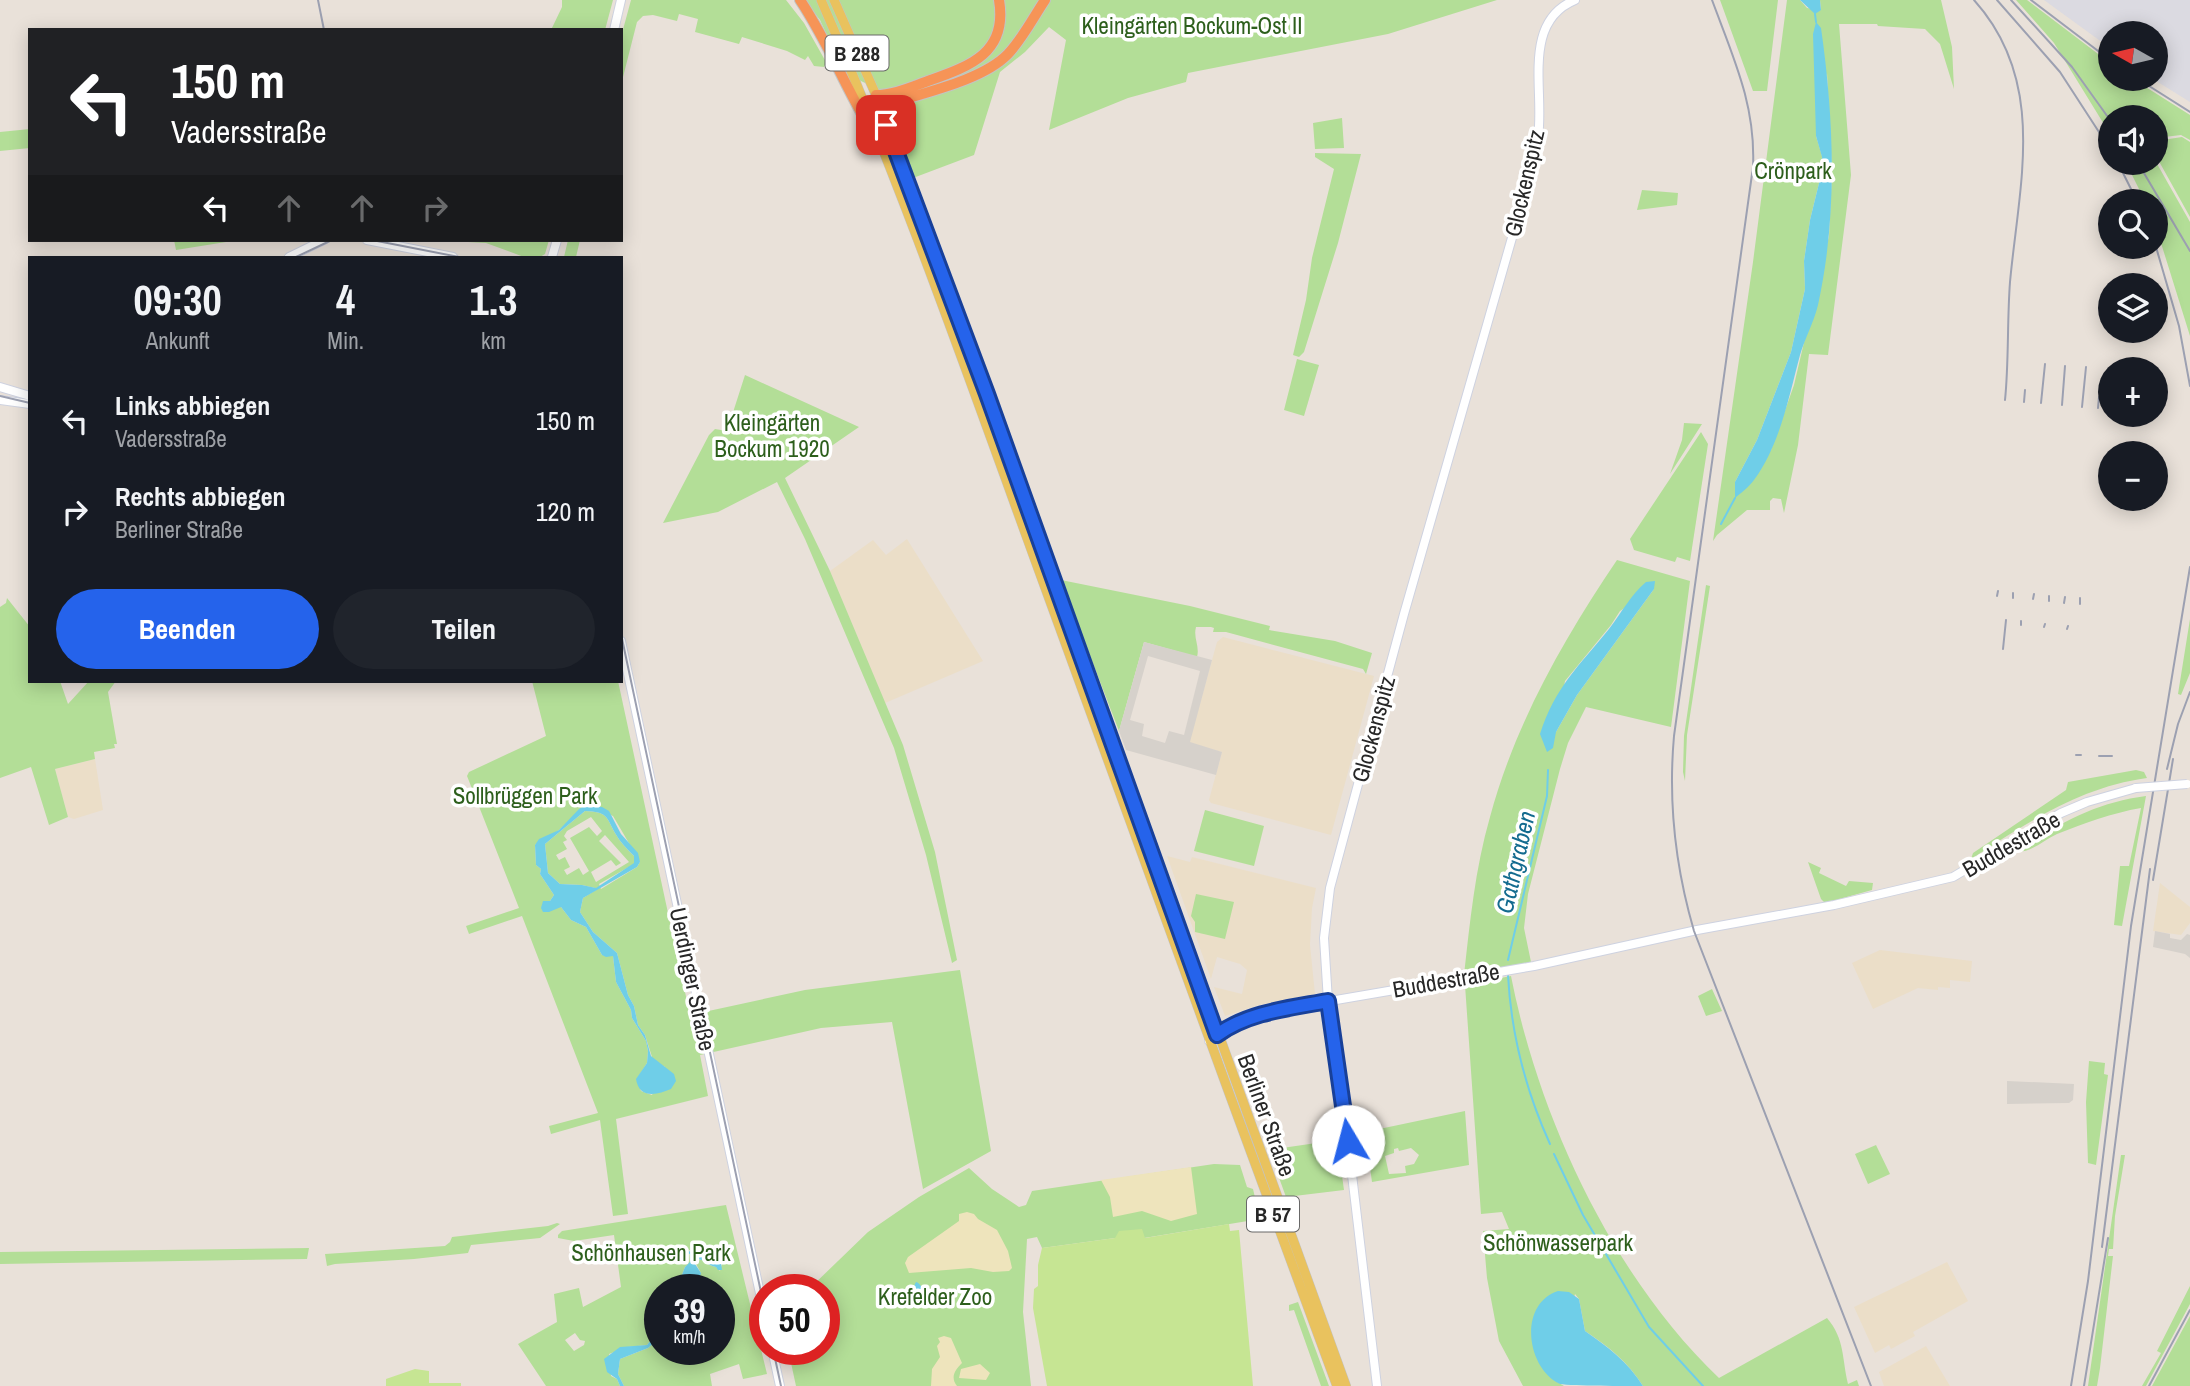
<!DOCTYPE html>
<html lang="de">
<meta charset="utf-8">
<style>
:root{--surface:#171b24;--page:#20242c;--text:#f1f3f6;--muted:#9ea1a6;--accent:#2563eb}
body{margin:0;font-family:"Archivo Narrow",sans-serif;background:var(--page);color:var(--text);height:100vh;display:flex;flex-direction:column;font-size:26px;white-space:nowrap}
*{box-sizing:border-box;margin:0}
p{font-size:23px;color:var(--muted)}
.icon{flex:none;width:38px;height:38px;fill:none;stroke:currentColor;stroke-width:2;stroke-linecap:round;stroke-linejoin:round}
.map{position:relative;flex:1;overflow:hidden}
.drawer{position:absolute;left:28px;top:256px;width:595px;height:427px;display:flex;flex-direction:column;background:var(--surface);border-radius:0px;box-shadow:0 4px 18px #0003}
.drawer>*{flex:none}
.top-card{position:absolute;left:28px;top:28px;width:595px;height:214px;border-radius:0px;box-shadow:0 4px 18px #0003;background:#202124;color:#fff;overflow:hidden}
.needle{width:46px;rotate:278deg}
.buttons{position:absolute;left:2098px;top:21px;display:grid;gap:14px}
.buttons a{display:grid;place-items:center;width:70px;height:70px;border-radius:50%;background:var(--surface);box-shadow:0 4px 18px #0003;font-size:35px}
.speed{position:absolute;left:644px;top:1274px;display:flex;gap:14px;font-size:35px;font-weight:700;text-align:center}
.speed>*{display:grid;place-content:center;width:91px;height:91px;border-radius:50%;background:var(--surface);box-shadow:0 4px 18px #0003;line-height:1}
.speed small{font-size:18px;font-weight:400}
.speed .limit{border:10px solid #d22;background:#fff;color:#111}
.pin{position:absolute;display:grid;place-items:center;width:60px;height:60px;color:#fff;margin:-30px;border-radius:14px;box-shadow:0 4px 10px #0006}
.me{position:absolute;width:77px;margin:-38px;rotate:352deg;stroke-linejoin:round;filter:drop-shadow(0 0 5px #0008)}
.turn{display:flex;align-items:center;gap:24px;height:147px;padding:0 28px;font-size:32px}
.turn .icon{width:91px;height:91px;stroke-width:2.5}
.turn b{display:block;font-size:49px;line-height:60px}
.lanes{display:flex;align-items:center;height:66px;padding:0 28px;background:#0003;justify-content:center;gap:35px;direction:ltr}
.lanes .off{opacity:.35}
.eta{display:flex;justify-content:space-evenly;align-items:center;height:119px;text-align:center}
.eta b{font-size:42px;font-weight:700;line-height:49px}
.button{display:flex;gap:14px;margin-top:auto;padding:14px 28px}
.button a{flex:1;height:80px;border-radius:42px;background:var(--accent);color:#fff;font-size:28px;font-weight:700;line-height:80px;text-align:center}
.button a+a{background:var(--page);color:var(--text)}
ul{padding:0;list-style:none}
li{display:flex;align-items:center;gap:21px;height:91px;padding:0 28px}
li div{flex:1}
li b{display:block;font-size:26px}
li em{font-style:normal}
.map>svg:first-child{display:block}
</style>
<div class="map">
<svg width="2190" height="1386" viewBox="0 0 2190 1386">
<rect width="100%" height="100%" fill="#e9e1d9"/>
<path fill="#dbdae1" d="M2044,0h146v102l-37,-23h3v-46h-46v15z"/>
<path fill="#ebdec8" d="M907,539l76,122 -98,42 -55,-132 43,-31 13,15z
M1223,637l151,39 -43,159 -120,-32 -2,-3 13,-48 -33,-9 28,-101z
M95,759l8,51 -29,9 -6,-2 -13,-48z
M1167,856l23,6 2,-5 124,31 -4,20 -2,37 5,49 -56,11 -34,11 -11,-29 28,7 5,-24 -7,-6 -23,-7 -6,22z
M2160,883l30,24v16l-9,12 -28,-4z
M1880,950l92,11 -2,21 -20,-2v8l-12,-1v3l-20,-2 -45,21 -21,-46z
M1947,1262l21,39 -55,31 2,4 -24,13 -2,-4 -14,8 -21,-46z
M1926,1346l24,40h-66l-5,-14z"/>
<path fill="#b3de97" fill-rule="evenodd" d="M562,0h51l-8,30h-54l11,-23z
M631,0h155l18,23 22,39 -2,5 -10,-1 -6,-10 -3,4 -18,-9 -45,-14 -3,7 -44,-12 3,-13 -19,-5 -2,7 -24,-6 -10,1 -6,6 -16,63v-48z
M804,0h693l-109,34 -200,39 -2,9 -58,16 -79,32 17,-90 -17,-13 -24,25 -25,20 -26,83 -61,23 -33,-88 -36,-17 -24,-53z
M1720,0h58l-11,91h-14z
M1787,0h13l7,8 14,2 -1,-10h121l11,47 2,42 -14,-45 -15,-15 -47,-3 -1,-2h-38l12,151 -23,180 -19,-1 -11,91 -14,68 -3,-14 -8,-1 -3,3v9h-23l-30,25 -4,6 40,-279zM1827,73l5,99 -3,64 -35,149 -23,65 -36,32 22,-42 34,-88 14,-63 -1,-28 6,-41 11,-45 1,-19 -6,-20z
M2016,0h11l83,63v16h23l57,36v25l-9,-5 -25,3v-21h-46v17l-56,-91z
M1342,118l2,30 -29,1 -2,-26z
M30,129v19l-30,3v-19z
M2182,137l8,5v75l-34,-61v-15z
M1315,153l46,1 -23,89 -34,109 -5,5 -6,-2 13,-55 6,-42 22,-89 -19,-12z
M2156,162l34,60v114l-34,-109v-26h-11l-19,-38z
M1642,190l36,3 -1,12 -40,5z
M174,240h52v2l-50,8z
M432,240h117l-4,14 -5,3h-16l-38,-14z
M568,240h12l-4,17h-12z
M1297,359l22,6 -15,51 -20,-6z
M745,375l114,52 -74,51 45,93 73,174 32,107 22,108 -5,3 -26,-108 -32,-107 -89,-209 -28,-57 -59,30 -55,11 46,-88 6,-6 12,2z
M1684,423l18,1 -32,50 12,-34z
M1701,432l7,12 -18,117 -13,-4 -2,5 -41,-12 -4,-11z
M1617,560l73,21 -19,146 -85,-20 -18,36 -8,26 -32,125 -4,34 7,34 -67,13c6,-53 11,-106 26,-158 25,-93 73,-177 127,-257zM1654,589l-77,106 -21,37 9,-51 46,-56 9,-14z
M1061,580l129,26 80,20 -1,4 66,11 37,12 -6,21 -3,-5 -137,-37h-13l1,-4 -3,-1h-15c-3,11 4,19 1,30l-53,-15 -25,89z
M1706,585l4,1 -23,149 -2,46 -2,-9 1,-36z
M7,598l23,29v54h30l8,23 21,-23h27l-8,11 9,52h-3l1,4 -21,4 1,7 -40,10 13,48 -19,8 -18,-58 -31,11v-171l6,-4z
M2190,619v54l-9,22 -3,-1z
M532,681h86l72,334 115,-25 155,-20 31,181 -68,38 -31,-167 -71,6 -121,27 8,41 -92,23 12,95 -15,2 -13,-96 -49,14 -2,-8 49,-13 -76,-197 -53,18 -3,-8 53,-18 -52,-132 2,-4 77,-36zM586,805l27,11 27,46 -3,5 -36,22 -2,-5 35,-20v-8c-7,-7 -14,-14 -19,-23 -9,-17 -8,-21 -30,-22l-40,33 3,29 12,11 22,1 13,3 1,2 -13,8 -3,14 13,20 24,21 11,42 6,11 4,19 7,10 8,25 12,7 -13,28 -11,-4 -4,-12 10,-16 1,-12 -2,-10 -14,-23 -1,-8 -15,-28 -3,-26 -11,-1 -16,-28 -15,-7 -10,-13 -18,-5 7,-1 4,-6 -14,-21 1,-5 -5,-4 -1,-20 24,-15zM591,817l11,14 -5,5 -8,-9 -19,11 19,33 -6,4 -4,-7 -12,7 -3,-5 6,-3 -5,-10 -6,3 -3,-5 11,-6 -4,-7 4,-2 -3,-4 3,-5zM605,835l24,27 -33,20 -5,-10 20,-12 5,6 5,-3 -22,-22z
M2136,770l8,2 3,6c-67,9 -120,45 -176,81l2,-6 93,-63 2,-8z
M2146,796l-24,130 -8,-1 6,-59h9l12,-58c-29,5 -56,15 -84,26 -13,6 -25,18 -40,18 40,-28 80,-50 129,-56z
M1205,810l59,16 -10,40 -60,-15z
M1808,862l13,6 -2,5 27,13 3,-5 24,2 -1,7 -47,13 -4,-4z
M1196,894l38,8 -9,37 -30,-7v-10l-4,-6z
M1511,976c28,143 102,301 208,402l108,-60c18,21 15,41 21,66l9,-4 2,6h-216c-15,-24 -34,-39 -58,-55l-6,-32 -4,-5 -21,86 10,6h-41l-24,-45 -12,-63 -4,-47 26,-2 -7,-17 -21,2 -16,-229z
M1712,989l10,22 -16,5 -8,-20z
M2089,1061l16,2 -1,11 4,1 -12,90 -8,-2 -2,-61z
M1465,1111l4,54 -97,17 -7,-50zM1398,1148l1,3 12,-3 8,7 -5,9 -9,2 1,7 -17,1 -4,-18 9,-3v-4z
M1337,1140l7,50 -58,7 -17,-47z
M1876,1145l14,29 -22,10 -13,-30z
M2121,1155h4l-10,61 -2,33h-4l-1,7h5l-13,112 -3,18h-9z
M1214,1164l26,1 7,22 6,2 7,30 -116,19h-29l-73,10 -5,-11 -10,2 -4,73 8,74h-235l-8,-37h36v-59h-16l60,-58 51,-35 50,-29 23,21 27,18 7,-2 6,-14z
M726,1205l41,169 -24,5 -4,-15 -29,10 2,12h-88l-6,-12 2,-15 28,-11 11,-10 1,11h59v-59h-40l22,-17 -5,-9 1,-5c7,0 11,7 19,8l4,4 2,-7 -2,-9 -12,-7 -8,5 -11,-3 1,13 -5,4 -9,23h-16c0,21 2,39 -13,55l-19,2 -19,7 2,22 6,3 3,7h-74l-28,-42 39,-22 -3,-28 25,-6 4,19 38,-20 -7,-52 -40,6 -16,-3v-3l4,-4zM575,1333l5,7 5,1 -1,4 -10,6 -9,-11z
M557,1223l3,1 -20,14 -69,7 -3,8 -54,6 -79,5 -8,2 -2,-12 120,-8 5,-4 2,-5 96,-11z
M309,1248l-2,11 -307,5v-12z
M2190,1286v18l-44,82h-4l19,-33 -4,-2z
M1298,1302l31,84h-8l-27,-76 -5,1v-6z
M2190,1316v70h-38z"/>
<path fill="#eee4bc" d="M1191,1167l6,47 -26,7 -29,-10 -29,6 -3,-20 -9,-17z
M967,1212l7,2 4,5 19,11 11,21 4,17 -3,3 -16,1 -22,-4 -62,5 -4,-10 3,-6 51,-36v-7z
M944,1336l7,2 11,25c-7,7 -12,14 -5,23h-26l1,-17 8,-12 -3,-11 3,-4 -2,-4z
M980,1364l10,9 -4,7 -27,-2 2,-9z"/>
<path fill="#c6e593" d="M1229,1224l1,7 9,-1 14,156h-206l-14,-78 1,-19 4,-3v-21l4,-17 73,-10 4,-7 23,-2 3,9z
M415,1369l14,2v12h32v3h-75v-7z"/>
<path fill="#d6d1cb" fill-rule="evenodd" d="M1144,642l68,18 -22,82 32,10 -6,23 -90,-25 -7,-19zM1148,656l52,15 -16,64 -15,-4 -4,12 -23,-7 2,-12 -14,-4z
M2155,931l15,3v4l11,2 6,-6 3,1v23l-5,-4 -32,-7z
M2007,1081l67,3 -1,16 -4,3 -62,1z"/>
<path fill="#6fcee8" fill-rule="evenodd" d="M1800,0h20l1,10 -6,4z
M1816,22l5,6c13,91 17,186 -3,277 -4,17 -13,33 -18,50 -11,41 -20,90 -46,125 -5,7 -13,13 -19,18v-16l22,-42 34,-88 14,-63 -1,-28 6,-41 11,-45 1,-18 -6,-21 -3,-102z
M1655,581l-1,8 -77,106 -21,37 -3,16 -6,4 -7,-18c15,-47 39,-68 69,-105 13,-17 21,-33 37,-47z
M586,805l16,2 7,4 12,23 17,19 2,9 -3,5 -54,31 -3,14 13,20 24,21 11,42 6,11 4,19 7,10 6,21 23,18 2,7 -5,8c-14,6 -32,10 -35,-10l11,-16 1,-12 -2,-10 -14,-23 -1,-8 -15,-28 -3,-26 -7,1 -4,-2 -16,-28 -15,-7 -10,-13 -12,5h-6l-2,-4 2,-7h7l4,-6 -14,-21 1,-5 -5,-4 -1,-20 4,-6 20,-9 20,-21zM585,811c22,1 21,5 30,22 5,9 12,16 19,23v7l-38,25 -14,-3 -22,-1 -12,-11 -3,-29z
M708,1248l12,7 2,15h-4l-2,-3c-8,-1 -12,-8 -19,-8l-2,5 6,9 -1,4 -24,13 9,-23 5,-5v-8l-4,-1 1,-2 13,2z
M916,1282c6,1 10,15 9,21l-6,2 -9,-4 -3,5 -4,-3v-9l4,3 5,-3 4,5 3,-2 -5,-11z
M1558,1291l11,1 10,7 6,32c23,16 43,31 58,55 -17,0 -70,0 -83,-2 -34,-16 -42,-80 -2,-93z
M660,1316v22l-12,10 -28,11 -2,15 6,12h-4l-3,-7 -10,-7 -3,-13 16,-12 27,-2 8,-10z"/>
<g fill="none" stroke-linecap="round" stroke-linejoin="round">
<path stroke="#6fcee8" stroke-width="2" d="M1815,14l1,8
M1721,524l14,-26
M1508,960l39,-164 1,-26
M1508,975c3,58 18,116 42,169
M1554,1154l29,61 66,112 54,59"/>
<g stroke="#ced2e0" stroke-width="10">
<path id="secondary" d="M614,30l7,-30
M367,240l86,17
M289,257l35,-17
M552,257l5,-17
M0,387l30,9
M0,400l30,4
M621,641l144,676
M1209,1041l19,-14 44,-16 262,-45 163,-36 137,-25 119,-28 108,-64 26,-11 49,-14
M772,1349l8,37
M1377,1386l-29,-245 -20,-140 -4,-63 6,-50 74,-274 120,-418c4,-19 11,-39 14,-59 7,-45 -17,-115 37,-137"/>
</g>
<g stroke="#c3c3c3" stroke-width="10">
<path id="primary" d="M821,0c84,193 153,393 225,590 96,266 193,531 291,796
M834,0l42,95 111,299 359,992"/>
</g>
<g stroke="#c3c3c3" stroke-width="12">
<path id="highway" d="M800,0c31,46 50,100 81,146
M876,95c18,0 35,-8 52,-14 42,-15 80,-28 71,-81
M879,107c38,-13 102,-25 129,-53 15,-16 25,-36 37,-54
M892,142c-2,-18 -2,-31 15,-40"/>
</g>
<use href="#secondary" stroke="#fff" stroke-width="8"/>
<use href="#primary" stroke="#e9c25e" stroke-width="9"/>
<use href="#highway" stroke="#f69457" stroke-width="10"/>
<path stroke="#9ca0b1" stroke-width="2" d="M318,0l6,30
M1712,0c21,57 44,105 41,167l-79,569c-6,67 1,130 20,195l177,455
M372,240l87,17
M296,257l36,-17
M0,396l30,7
M621,634l144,677
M773,1349l8,37"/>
<path stroke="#9ca0b1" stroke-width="2" d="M1974,0c74,82 45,184 36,282 -3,40 -1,79 -5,118
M1997,0l63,72 50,77
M2011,0l61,67 38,53
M2031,0l79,60
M2138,79l52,33
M2118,163l19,38
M2138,163l52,88
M2156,247l23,79 11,60
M2024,402l1,-12
M2041,403l4,-39
M2062,405l3,-39
M2082,407l4,-40
M2098,408l1,-11
M1997,596l1,-5
M2013,598v-5
M2033,599l1,-5
M2049,601v-5
M2064,603l1,-6
M2080,604v-6
M2021,625v-4
M2044,627l1,-3
M2067,629l1,-3
M2003,649l3,-29
M2076,755h5
M2099,756h13
M2167,769l11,-45 12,-32
M2153,880l20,-121
M2102,1247l48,-378
M2071,1386l17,-105 43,-355 59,-359
M2084,1386l24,-148
M2149,1386l41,-76"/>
<g stroke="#ced2e0" stroke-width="10" stroke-linecap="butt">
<path id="secondary-bridge" d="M2136,788l51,-4"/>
</g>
<use href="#secondary-bridge" stroke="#fff" stroke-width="8"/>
</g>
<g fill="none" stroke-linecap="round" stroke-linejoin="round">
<g stroke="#184099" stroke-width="18">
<path id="route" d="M886,125l101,269 230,641c31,-23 74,-27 111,-34l20,140"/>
</g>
<use href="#route" stroke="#2563eb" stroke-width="12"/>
</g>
<g text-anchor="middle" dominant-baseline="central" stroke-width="7" stroke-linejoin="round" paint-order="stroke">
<g fill="#fff" stroke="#686868" stroke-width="2">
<rect x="825.5" y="35.5" width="63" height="35" rx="5"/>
<rect x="1247" y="1196.5" width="52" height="35" rx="5"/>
</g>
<g font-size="21" font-weight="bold" fill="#272727">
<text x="857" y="53">B 288</text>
<text x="1273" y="1214">B 57</text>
</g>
<g font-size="23" fill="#2d5f1c" stroke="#fff">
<text x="1192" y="25">Kleingärten Bockum-Ost II</text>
<text x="1793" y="170">Crönpark</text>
<text x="772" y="422">Kleingärten<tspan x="772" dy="26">Bockum 1920</tspan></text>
<text x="525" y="795">Sollbrüggen Park</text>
<text x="1558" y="1242">Schönwasserpark</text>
<text x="651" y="1252">Schönhausen Park</text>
<text x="935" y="1296">Krefelder Zoo</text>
</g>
<g font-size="23" fill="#272727" stroke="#fff">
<text transform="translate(1524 183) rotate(-77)">Glockenspitz</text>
<text transform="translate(1373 729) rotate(-75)">Glockenspitz</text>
<text transform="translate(2011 844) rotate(-30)">Buddestraße</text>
<text transform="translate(693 979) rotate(78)">Uerdinger Straße</text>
<text transform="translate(1446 980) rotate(-10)">Buddestraße</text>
<text transform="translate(1267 1115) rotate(70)">Berliner Straße</text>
</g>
<g font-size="24" font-style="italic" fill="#136b8f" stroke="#fff">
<text transform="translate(1515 862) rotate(-77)">Gathgraben</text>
</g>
</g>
</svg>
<div class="buttons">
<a><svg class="needle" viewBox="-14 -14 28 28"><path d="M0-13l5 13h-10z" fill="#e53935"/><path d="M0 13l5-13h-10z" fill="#9ea1a6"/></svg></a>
<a><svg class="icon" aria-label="sound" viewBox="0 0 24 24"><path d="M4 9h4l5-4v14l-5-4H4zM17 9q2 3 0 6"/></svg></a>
<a><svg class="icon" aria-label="search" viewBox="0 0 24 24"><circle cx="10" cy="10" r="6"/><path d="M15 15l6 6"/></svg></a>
<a><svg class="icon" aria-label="layers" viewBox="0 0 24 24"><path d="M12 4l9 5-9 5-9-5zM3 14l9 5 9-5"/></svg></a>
<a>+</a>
<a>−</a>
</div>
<div class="speed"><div>39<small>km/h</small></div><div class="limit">50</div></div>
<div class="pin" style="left:886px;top:125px;background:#d93025"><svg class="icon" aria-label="arrive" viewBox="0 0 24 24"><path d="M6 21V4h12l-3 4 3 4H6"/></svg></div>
<svg class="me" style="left:1348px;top:1141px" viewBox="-20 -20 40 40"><circle r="19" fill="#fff"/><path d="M0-13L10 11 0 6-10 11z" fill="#2563eb"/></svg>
<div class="top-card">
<div class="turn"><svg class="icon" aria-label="left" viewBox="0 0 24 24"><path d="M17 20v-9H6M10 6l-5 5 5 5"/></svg><div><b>150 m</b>Vadersstraße</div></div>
<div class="lanes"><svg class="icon" aria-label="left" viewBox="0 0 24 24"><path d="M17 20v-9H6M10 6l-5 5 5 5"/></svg><svg class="icon off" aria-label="ahead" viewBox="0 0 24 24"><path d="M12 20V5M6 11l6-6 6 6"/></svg><svg class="icon off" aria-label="ahead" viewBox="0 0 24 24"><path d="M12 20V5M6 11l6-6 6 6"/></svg><svg class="icon off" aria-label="right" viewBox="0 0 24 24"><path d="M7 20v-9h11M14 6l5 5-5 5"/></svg></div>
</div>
<section class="drawer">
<div class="eta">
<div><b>09:30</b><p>Ankunft</p></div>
<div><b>4</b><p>Min.</p></div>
<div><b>1.3</b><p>km</p></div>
</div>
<ul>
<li><svg class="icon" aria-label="left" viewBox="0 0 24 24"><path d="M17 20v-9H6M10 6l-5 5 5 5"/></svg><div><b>Links abbiegen</b><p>Vadersstraße</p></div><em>150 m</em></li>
<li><svg class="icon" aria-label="right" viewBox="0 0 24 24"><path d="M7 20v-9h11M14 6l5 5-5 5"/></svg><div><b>Rechts abbiegen</b><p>Berliner Straße</p></div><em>120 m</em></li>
</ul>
<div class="button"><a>Beenden</a><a>Teilen</a></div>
</section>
</div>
